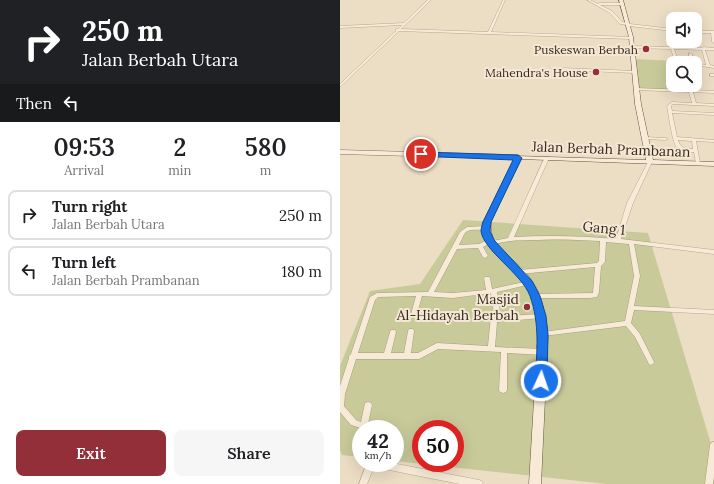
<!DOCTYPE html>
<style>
:root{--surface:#fff;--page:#f6f6f6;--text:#202124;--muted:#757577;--line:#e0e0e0;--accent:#922f38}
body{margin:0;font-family:Lora,serif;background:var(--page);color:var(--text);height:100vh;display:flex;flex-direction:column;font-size:15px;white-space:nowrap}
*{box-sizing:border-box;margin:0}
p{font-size:13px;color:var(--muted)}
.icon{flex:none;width:22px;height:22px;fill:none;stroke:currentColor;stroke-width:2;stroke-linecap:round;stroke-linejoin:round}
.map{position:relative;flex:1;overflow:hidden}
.sheet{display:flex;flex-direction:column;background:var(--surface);width:340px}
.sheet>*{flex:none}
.top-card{background:#202124;color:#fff;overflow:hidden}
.controls{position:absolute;left:326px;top:12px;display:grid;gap:8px}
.controls a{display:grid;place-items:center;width:36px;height:36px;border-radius:8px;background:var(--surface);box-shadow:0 4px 16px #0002;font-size:20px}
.speed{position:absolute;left:12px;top:420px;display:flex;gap:8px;font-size:20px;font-weight:700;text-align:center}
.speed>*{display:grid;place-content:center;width:52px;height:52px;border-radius:50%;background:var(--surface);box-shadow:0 4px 16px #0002;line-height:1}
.speed small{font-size:10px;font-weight:400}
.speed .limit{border:6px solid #d22;background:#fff;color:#111}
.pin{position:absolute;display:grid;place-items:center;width:34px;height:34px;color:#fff;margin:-17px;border:2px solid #fff;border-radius:50%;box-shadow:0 1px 4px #0007}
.me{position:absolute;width:44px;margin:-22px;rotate:3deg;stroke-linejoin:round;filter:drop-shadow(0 0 3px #0008)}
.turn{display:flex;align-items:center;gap:14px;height:84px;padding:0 16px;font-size:18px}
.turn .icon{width:52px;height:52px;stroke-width:2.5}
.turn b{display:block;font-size:28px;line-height:34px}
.then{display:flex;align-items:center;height:38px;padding:0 16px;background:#0003;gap:8px;font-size:15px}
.eta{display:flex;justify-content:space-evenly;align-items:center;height:68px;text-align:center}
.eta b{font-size:24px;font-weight:600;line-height:28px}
.primary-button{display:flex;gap:8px;margin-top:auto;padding:8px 16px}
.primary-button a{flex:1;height:46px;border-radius:8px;background:var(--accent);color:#fff;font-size:16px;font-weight:600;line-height:46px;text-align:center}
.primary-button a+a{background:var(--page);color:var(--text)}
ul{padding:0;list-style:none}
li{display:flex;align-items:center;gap:12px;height:50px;margin:0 8px 6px;padding:0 8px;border:2px solid var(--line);border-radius:8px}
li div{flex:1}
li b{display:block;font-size:15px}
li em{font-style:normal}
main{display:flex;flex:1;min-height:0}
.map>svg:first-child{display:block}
</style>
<main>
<section class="sheet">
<div class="top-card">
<div class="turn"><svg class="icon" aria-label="right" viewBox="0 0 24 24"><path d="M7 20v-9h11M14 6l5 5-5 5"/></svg><div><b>250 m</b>Jalan Berbah Utara</div></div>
<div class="then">Then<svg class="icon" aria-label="left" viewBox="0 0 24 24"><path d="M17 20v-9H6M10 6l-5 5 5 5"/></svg></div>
</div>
<div class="eta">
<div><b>09:53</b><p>Arrival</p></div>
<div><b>2</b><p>min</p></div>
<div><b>580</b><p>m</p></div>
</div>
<ul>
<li><svg class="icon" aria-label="right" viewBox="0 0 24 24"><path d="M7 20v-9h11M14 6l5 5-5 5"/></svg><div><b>Turn right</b><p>Jalan Berbah Utara</p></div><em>250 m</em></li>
<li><svg class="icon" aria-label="left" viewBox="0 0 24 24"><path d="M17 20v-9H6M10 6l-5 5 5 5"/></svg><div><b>Turn left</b><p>Jalan Berbah Prambanan</p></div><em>180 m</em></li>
</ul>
<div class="primary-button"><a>Exit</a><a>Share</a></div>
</section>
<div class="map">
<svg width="374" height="484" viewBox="0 0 374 484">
<rect width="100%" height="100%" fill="#ecddc5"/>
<path fill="#c8ca9a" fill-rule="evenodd" d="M293,59l45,2 1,2h-6v22h11l2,7 -50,-2z
M123,220l185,13 66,221v30h-107l-212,-23v-32h-34v28l-19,-2 -2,-5v-84l30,-75 50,-7zM81,429h34v34h-34z"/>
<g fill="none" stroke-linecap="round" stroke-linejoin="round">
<g stroke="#866f5c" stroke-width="0.5">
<path id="minor" d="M88,0h3l-30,29 87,3 15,-32h2l-14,32 140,5 2,1 -2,1 -232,-8 -59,56v-3l56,-53v-2h2l4,-4 -62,3v-2l64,-3z
M247,0h3l8,4 1,-1h25v1l-1,1h-23l12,6 10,11 7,1 1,1 43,5v2l-44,-5 -1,-1 -8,-1 -10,-11z
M355,31h19v12l-2,-1 -1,-9h-16z
M291,46l39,1 2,-1 2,1 28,1 1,-1 11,1v2h-9l5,15 4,1v2l-19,-3v-2l11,2 -4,-15 -28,-1 4,11 11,3 -14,-1 -4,-13 -39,-1 -2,-1z
M349,53l3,1 2,9h-4z
M221,68l74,3 2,1 -2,1 -73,-3 -2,-1z
M370,74h4v2h-4z
M295,88l79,3v2l-21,-1 3,11 18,1v2l-41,-2 -2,2 1,5 42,2v2l-42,-2 5,24 37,3v2l-18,-1 4,22v1h-4v-1l-2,-11c-5,0 -12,0 -16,-3 -6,-5 -9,-34 -11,-43l5,-4 20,1 -3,-11 -53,-2 -2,-1zM338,140l14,1 1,8c-8,0 -13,-1 -15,-9z
M304,137l22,1 2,1 -2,1 -20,-1h-2z
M205,157h4v1l-35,79c34,-2 68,-1 102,2l11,-36 21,-41 2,-1h2v1l-19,41 -12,36 93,11v4l-80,-10 6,32 -6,30 80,4v4l-80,-4 -3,13 9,11 14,28 -1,2 -2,1 -2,-1 -14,-27 -9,-11 -83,10h-2l-1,-2 1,-2h2l82,-11 9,-45 -5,-32 -23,-2 -1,20 -4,4 -2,26 -2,5 -7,1h-57l-1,-2 1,-2h2l58,-1 2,-26 -76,7 -3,-2 3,-2 78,-7 2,-2 1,-20c-21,-1 -41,-2 -62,-1 -16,0 -31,0 -46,5l-2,-2 -7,4 5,9 -3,2 -2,-1 -5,-9 -21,1 -23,43 19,1 33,-3 -2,-12 1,-1h4l1,1 2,11 37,-8 2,1 1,1 -1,1 -34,8 3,20 5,1 3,3 32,-2h2l1,2 -1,2h-2l-43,4 -2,25 47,2 2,1 1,2 -1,2 -2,1 -35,-2v37l-1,2 -3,1 -3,-1 -1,-2 2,-38 -63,-3 -19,10h-63l-11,35 -1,12 12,14 5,2 4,-19 3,-1 3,1 1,2 -4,19 11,3 1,2h-16l-13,-4 -11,-13v-26l9,-28v-2l2,-2 19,-57 7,-4 51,-1 32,-60 7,-5 18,-1 3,2c-6,4 -18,-1 -23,5 -2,3 -4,8 -6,12l20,-1 11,-5 3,2 15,-3zM151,293l3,20 -3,3 -3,30 -51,-3 -19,10h-7l3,-22 -1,-2h-4l-1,2 -4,22h-13l5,-21 -1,-2h-4l-1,2 -6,21h-26l17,-53 3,-3 38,-1 -5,18 1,2h4l1,-2 5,-18 31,2z
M374,442v34l-1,8h-8l5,-39 1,-2z
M27,463h25l87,17 3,1 1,3h-23l-86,-17 -7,17h-8z"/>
</g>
<g stroke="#866f5c" stroke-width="1">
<path id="tertiary" d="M0,150l178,5 3,2 -3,2 -178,-5z"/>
</g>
<g stroke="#68513f" stroke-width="1">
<path id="secondary" d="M279,0h4l10,37 8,67 12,56 61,2v4l-194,-7 -29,63c-1,9 1,15 6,23 11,12 26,22 35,36 11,15 13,35 16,53l-7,150h-12l9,-150c-1,-16 -3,-34 -11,-48 -15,-22 -46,-33 -44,-64l33,-66 130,4 -11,-56 -6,-67z"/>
</g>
<use href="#minor" fill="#f7ebd8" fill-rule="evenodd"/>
<use href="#tertiary" fill="#f7ebd8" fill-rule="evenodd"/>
<use href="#secondary" fill="#f7ebd8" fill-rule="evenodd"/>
</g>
<path fill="#1a73e8" stroke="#114b97" d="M81,152l97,3 4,3 -31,64 -1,9 4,9 38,41 8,15 6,20 2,18 -1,47 -2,3 -4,2 -4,-2 -2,-3c2,-29 5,-57 -5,-85 -8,-22 -47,-46 -49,-65 0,-2 1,-6 2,-9l30,-62 -95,-4v-3z"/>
<g fill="#922f38" stroke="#f4e8d5" stroke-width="1.5">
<circle cx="306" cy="49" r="4"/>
<circle cx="256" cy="72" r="4"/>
<circle cx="187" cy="307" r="4"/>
</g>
<g text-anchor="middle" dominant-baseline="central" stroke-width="4" stroke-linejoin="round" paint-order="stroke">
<g font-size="12" fill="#37291f" stroke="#f4e8d5" text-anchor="end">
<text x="298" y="49">Puskeswan Berbah</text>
<text x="248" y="72">Mahendra's House</text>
</g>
<g font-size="14" fill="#37291f" stroke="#f4e8d5">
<text transform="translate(271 149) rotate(2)">Jalan Berbah Prambanan</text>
<text transform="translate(264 228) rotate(5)">Gang 1</text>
</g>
<g font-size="14" fill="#37291f" stroke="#f4e8d5" text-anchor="end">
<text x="179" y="299">Masjid<tspan x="179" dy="16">Al-Hidayah Berbah</tspan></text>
</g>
</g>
</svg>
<div class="controls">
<a><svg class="icon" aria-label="sound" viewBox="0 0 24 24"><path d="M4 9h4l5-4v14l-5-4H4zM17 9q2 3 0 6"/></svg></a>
<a><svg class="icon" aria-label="search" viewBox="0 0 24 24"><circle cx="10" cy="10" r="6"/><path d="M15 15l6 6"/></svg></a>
</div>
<div class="speed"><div>42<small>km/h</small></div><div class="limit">50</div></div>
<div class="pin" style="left:81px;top:154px;background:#d93025"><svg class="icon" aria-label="arrive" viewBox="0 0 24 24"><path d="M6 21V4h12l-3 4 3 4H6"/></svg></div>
<svg class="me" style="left:201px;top:381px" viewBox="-20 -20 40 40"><circle r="17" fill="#1a73e8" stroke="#fff" stroke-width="3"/><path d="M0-11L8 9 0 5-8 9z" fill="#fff"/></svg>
</div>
</main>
